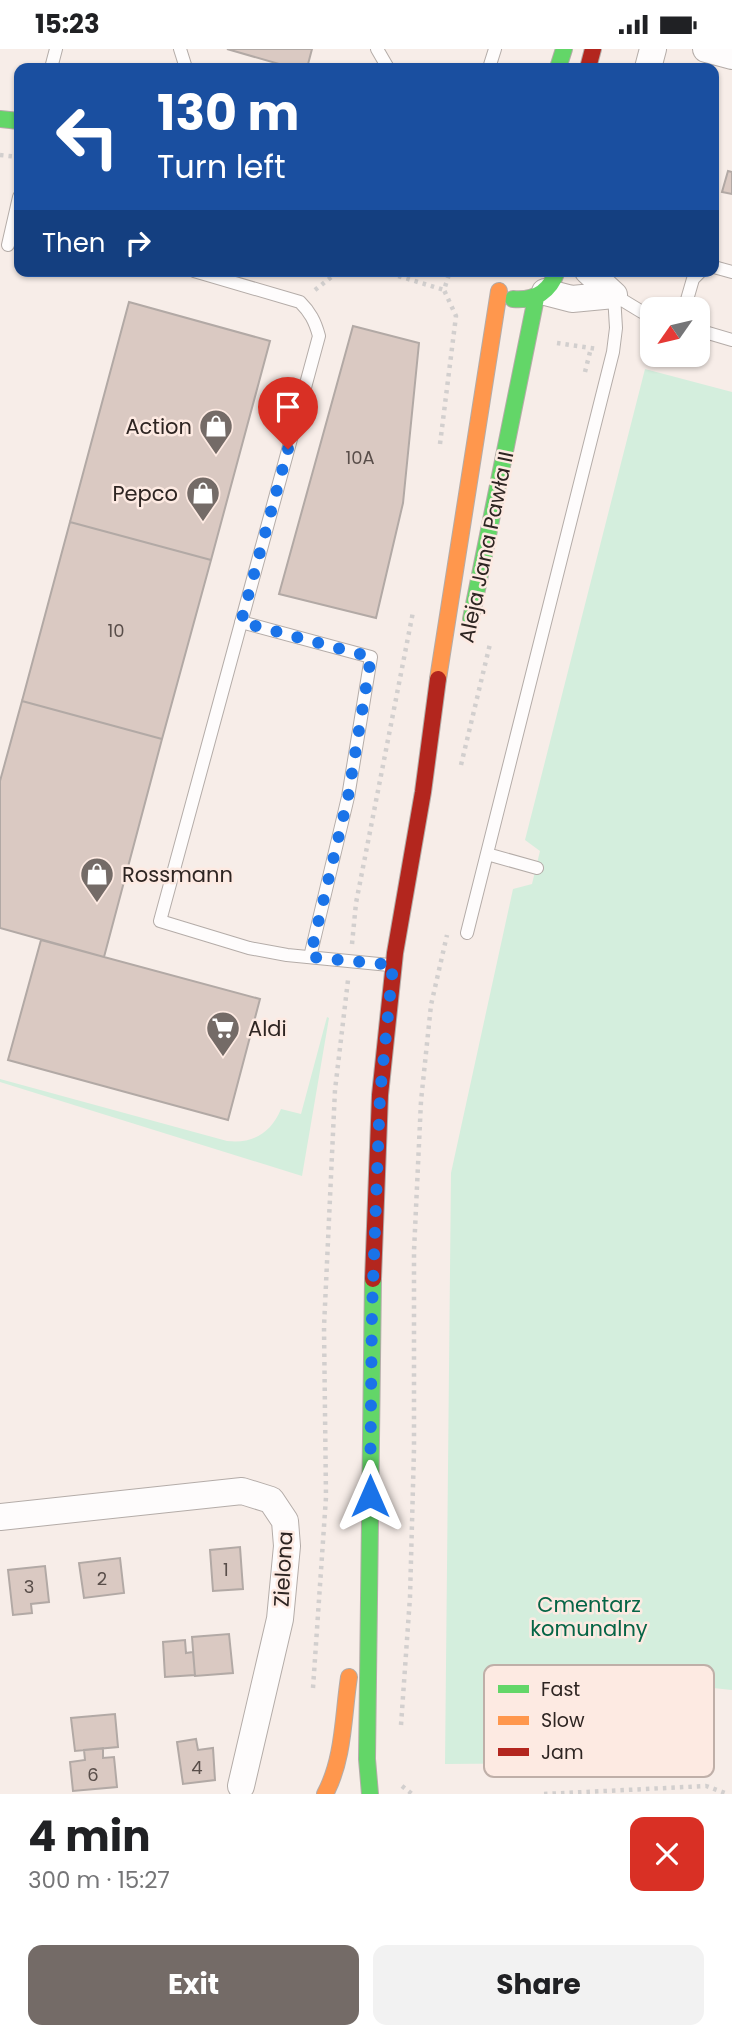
<!DOCTYPE html>
<meta charset="utf-8">
<style>
:root{--surface:#fff;--page:#f2f2f2;--text:#202124;--muted:#757577;--accent:#746b67}
body{margin:0;font-family:Poppins,sans-serif;background:var(--page);color:var(--text);height:100vh;display:flex;flex-direction:column;font-size:26px;white-space:nowrap}
*{box-sizing:border-box;margin:0}
p{font-size:23px;color:var(--muted)}
.icon{flex:none;width:38px;height:38px;fill:none;stroke:currentColor;stroke-width:2;stroke-linecap:round;stroke-linejoin:round}
.map{position:relative;height:1745px;overflow:hidden}
.drawer{display:flex;flex-direction:column;background:var(--surface);flex:1}
.drawer>*{flex:none}
.top-card{position:absolute;left:14px;top:14px;width:705px;height:214px;border-radius:14px;box-shadow:0 2px 5px #0004;background:#1a4fa0;color:#fff;overflow:hidden}
.needle{width:46px;rotate:236deg}
.fabs{position:absolute;left:640px;top:248px;display:grid;gap:14px}
.fabs a{display:grid;place-items:center;width:70px;height:70px;border-radius:14px;background:var(--surface);box-shadow:0 2px 5px #0004;font-size:35px}
.pin{position:absolute;display:grid;place-items:center;width:60px;height:60px;color:#fff;margin:-72px -30px;border-radius:50% 50% 50% 0;rotate:-45deg;box-shadow:0 0 7px #0007}
.pin .icon{rotate:45deg}
.me{position:absolute;width:77px;margin:-38px;rotate:0deg;stroke-linejoin:round;filter:drop-shadow(0 0 5px #0008)}
.turn{display:flex;align-items:center;gap:24px;height:147px;padding:0 28px;font-size:32px}
.turn .icon{width:91px;height:91px;stroke-width:2.5}
.turn b{display:block;font-size:49px;line-height:60px}
.then{display:flex;align-items:center;height:66px;padding:0 28px;background:#0003;gap:14px;font-size:26px}
.round{display:grid;place-items:center;flex:none;width:74px;height:74px;border-radius:14px;background:var(--page)}
.summary{display:flex;align-items:center;justify-content:space-between;height:119px;padding:0 28px}
h1{font-size:42px;font-weight:700;line-height:52px}
.button{display:flex;gap:14px;margin-top:auto;padding:14px 28px}
.button a{flex:1;height:80px;border-radius:14px;background:var(--accent);color:#fff;font-size:28px;font-weight:700;line-height:80px;text-align:center}
.button a+a{background:var(--page);color:var(--text)}
.status{display:flex;justify-content:space-between;align-items:center;height:49px;padding:0 35px;background:var(--surface);direction:ltr}
.status svg{height:19px;fill:currentColor}
.map>svg:first-child{display:block}
</style>
<div class="status"><b>15:23</b><svg viewBox="0 0 49 12"><path d="M0 12V9h3v3zM5 12V6h3v6zM10 12V3h3v9zM15 12V0h3v12zM26 1h20v11H26zM47 4h2v5h-2z"/></svg></div>
<div class="map">
<svg width="732" height="1745" viewBox="0 0 732 1745">
<rect width="100%" height="100%" fill="#f7ede8"/>
<path fill="#d4eedd" d="M645,320l87,23v1298l-19,-2 -8,74 -260,2 6,-591 62,-284 19,-5 8,-33 -15,-11z
M327,968l2,1 -27,158 -302,-94v-3l227,62c26,3 44,-8 54,-32l20,5z"/>
<path fill="#dac9c2" stroke="#b2a9a5" stroke-width="2" d="M227,0h85l-5,19h-14z
M728,122l4,1v22l-10,-2z
M129,253l141,39 -59,219 -141,-38z
M353,277l66,17 -16,160 -27,115 -97,-24z
M70,473l141,38 -49,179 -140,-38z
M22,652l140,38 -58,218 -104,-29v-147z
M41,891l219,59 -32,121 -220,-60z
M240,1498l3,42 -30,2 -3,-41z
M120,1509l4,35 -40,5 -5,-35z
M45,1517l4,36 -18,2 1,9 -19,2 -5,-45z
M229,1585l4,39 -38,3 -3,-39z
M185,1591l1,13 7,-1 2,23 -30,2 -2,-35z
M115,1665l3,33 -43,4 -4,-33z
M196,1690l2,11 15,-2 2,32 -32,4 -6,-42z
M103,1699v10l11,-1 3,30 -44,4 -3,-29 15,-2 -1,-10z"/>
<g fill="none" stroke-linecap="round" stroke-linejoin="round">
<g stroke="#b4aca8" stroke-width="14">
<path id="lane" d="M180,0l6,19
M377,0l11,19
M51,19l5,-19
M489,19l6,-19
M8,196l11,-48
M714,218l18,5
M194,222l106,31c10,10 15,19 19,34l-159,585 89,27 38,7 102,10
M614,246l28,17 11,4
M684,261l9,-31 8,-8
M698,281l34,10
M241,573l130,35 -23,140 -38,160
M487,805l50,14
M467,884l146,-581 3,-24 -2,-33"/>
</g>
<g stroke="#b4aca8" stroke-width="28">
<path id="street" d="M706,0l26,7
M648,19l5,-19
M588,222l26,24
M545,243l27,7 42,-4
M0,1468l242,-26 29,9 14,21 2,25 -7,73 -39,167"/>
</g>
<g stroke="#b4aca8" stroke-width="18">
<path id="fast" d="M558,19l6,-19
M0,70l19,2
M513,250c22,2 37,-7 44,-28
M471,570l65,-321
M370,1745l-3,-35 6,-480"/>
</g>
<g stroke="#b4aca8" stroke-width="18">
<path id="slow" d="M438,630l61,-388
M325,1745c19,-35 18,-78 24,-117"/>
</g>
<g stroke="#b4aca8" stroke-width="18">
<path id="jam" d="M588,19l5,-19
M373,1230l7,-184 15,-142 28,-161 15,-113"/>
</g>
<path stroke="#d2cfce" stroke-width="4.5" stroke-dasharray="3.5 5" stroke-linecap="butt" d="M0,106l19,2
M382,222l62,19
M315,241l24,-19
M557,294l40,6
M585,323l6,-24
M440,395l16,-128 -12,-26 6,-19
M461,716l29,-121
M352,895l4,-41 57,-291
M313,1639l13,-191 -2,-170 11,-237 13,-110
M401,1676l9,-128 4,-148v-198l7,-150 10,-96 16,-70
M402,1737l10,8
M544,1745l162,-8 22,8"/>
<use href="#lane" stroke="#fefcfc" stroke-width="12"/>
<use href="#street" stroke="#fefcfc" stroke-width="26"/>
<use href="#fast" stroke="#63d668" stroke-width="16"/>
<use href="#slow" stroke="#ff974d" stroke-width="16"/>
<use href="#jam" stroke="#b3261e" stroke-width="16"/>
</g>
<g fill="none" stroke-linecap="round" stroke-linejoin="round">
<path stroke="#1a73e8" stroke-width="12" stroke-dasharray="0 21.6" d="M288,400l-47,173 130,35 -23,140 -38,160 83,8 -13,130 -8,215 -2,186"/>
</g>
<defs>
<g id="shop-pin" transform="scale(1.75)"><path d="M0 17L-7.5 6A9.5 9.5 0 1 1 7.5 6Z" fill="#746b67" stroke="#fdeae2"/><path d="M-5-2.5h2.3a2.7 3.5 0 0 1 5.4 0H5L5.5 6h-11ZM-1.5-2.5h3a1.5 2.3 0 0 0-3 0Z" fill="#fff"/></g>
<g id="supermarket-pin" transform="scale(1.75)"><path d="M0 17L-7.5 6A9.5 9.5 0 1 1 7.5 6Z" fill="#746b67" stroke="#fdeae2"/><path d="M-6-5.5h2.5l.6 2H6L4.5 2H-2.5L-4.4-4H-6ZM-1.5 3.2a1.3 1.3 0 1 0 .1 0ZM3 3.2a1.3 1.3 0 1 0 .1 0Z" fill="#fff"/></g>
</defs>
<g fill-rule="evenodd">
<use href="#shop-pin" x="216" y="377"/>
<use href="#shop-pin" x="203" y="444"/>
<use href="#shop-pin" x="97" y="825"/>
<use href="#supermarket-pin" x="223" y="979"/>
</g>
<g text-anchor="middle" dominant-baseline="central" stroke-width="5" stroke-linejoin="round" paint-order="stroke">
<g font-size="18" fill="#594e4a">
<text x="360" y="408">10A</text>
<text x="116" y="581">10</text>
<text x="226" y="1520">1</text>
<text x="102" y="1529">2</text>
<text x="29" y="1537">3</text>
<text x="197" y="1718">4</text>
<text x="93" y="1725">6</text>
</g>
<g font-size="21" fill="#2e2522" stroke="#fdeae2" text-anchor="end">
<text x="192" y="377">Action</text>
<text x="178" y="444">Pepco</text>
<text x="122" y="825" text-anchor="start">Rossmann</text>
<text x="248" y="979" text-anchor="start">Aldi</text>
</g>
<g font-size="21" fill="#2e2522" stroke="#fdeae2">
<text transform="translate(486 498) rotate(-78)">Aleja Jana Pawła II</text>
<text transform="translate(283 1520) rotate(-87)">Zielona</text>
</g>
<g font-size="21" fill="#066546" stroke="#fdeae2">
<text x="589" y="1555">Cmentarz<tspan x="589" dy="24">komunalny</tspan></text>
</g>
</g>
<rect x="484" y="1616" width="230" height="112" rx="10" fill="#fdeae2" stroke="#bfafa8" stroke-width="2"/>
<rect x="498" y="1636" width="31" height="8" fill="#63d668"/>
<rect x="498" y="1667" width="31" height="9" fill="#ff974d"/>
<rect x="498" y="1699" width="31" height="8" fill="#b3261e"/>
<g font-size="19" fill="#2e2522">
<text x="541" y="1647">Fast</text>
<text x="541" y="1678">Slow</text>
<text x="541" y="1710">Jam</text>
</g>
</svg>
<div class="fabs">
<a><svg class="needle" viewBox="-14 -14 28 28"><path d="M0-13l5 13h-10z" fill="#e53935"/><path d="M0 13l5-13h-10z" fill="#757577"/></svg></a>
</div>
<div class="pin" style="left:288px;top:400px;background:#d93025"><svg class="icon" aria-label="arrive" viewBox="0 0 24 24"><path d="M6 21V4h12l-3 4 3 4H6"/></svg></div>
<svg class="me" style="left:370px;top:1447px" viewBox="-20 -20 40 40"><path d="M0-17L14 15 0 8-14 15z" fill="#1a73e8" stroke="#fff" stroke-width="4"/></svg>
<div class="top-card">
<div class="turn"><svg class="icon" aria-label="left" viewBox="0 0 24 24"><path d="M17 20v-9H6M10 6l-5 5 5 5"/></svg><div><b>130 m</b>Turn left</div></div>
<div class="then">Then<svg class="icon" aria-label="right" viewBox="0 0 24 24"><path d="M7 20v-9h11M14 6l5 5-5 5"/></svg></div>
</div>
</div>
<section class="drawer">
<div class="summary"><div><h1>4 min</h1><p>300 m · 15:27</p></div><a class="round" style="background:#d93025;color:#fff"><svg class="icon" aria-label="close" viewBox="0 0 24 24"><path d="M6 6l12 12M18 6L6 18"/></svg></a></div>
<div class="button"><a>Exit</a><a>Share</a></div>
</section>
